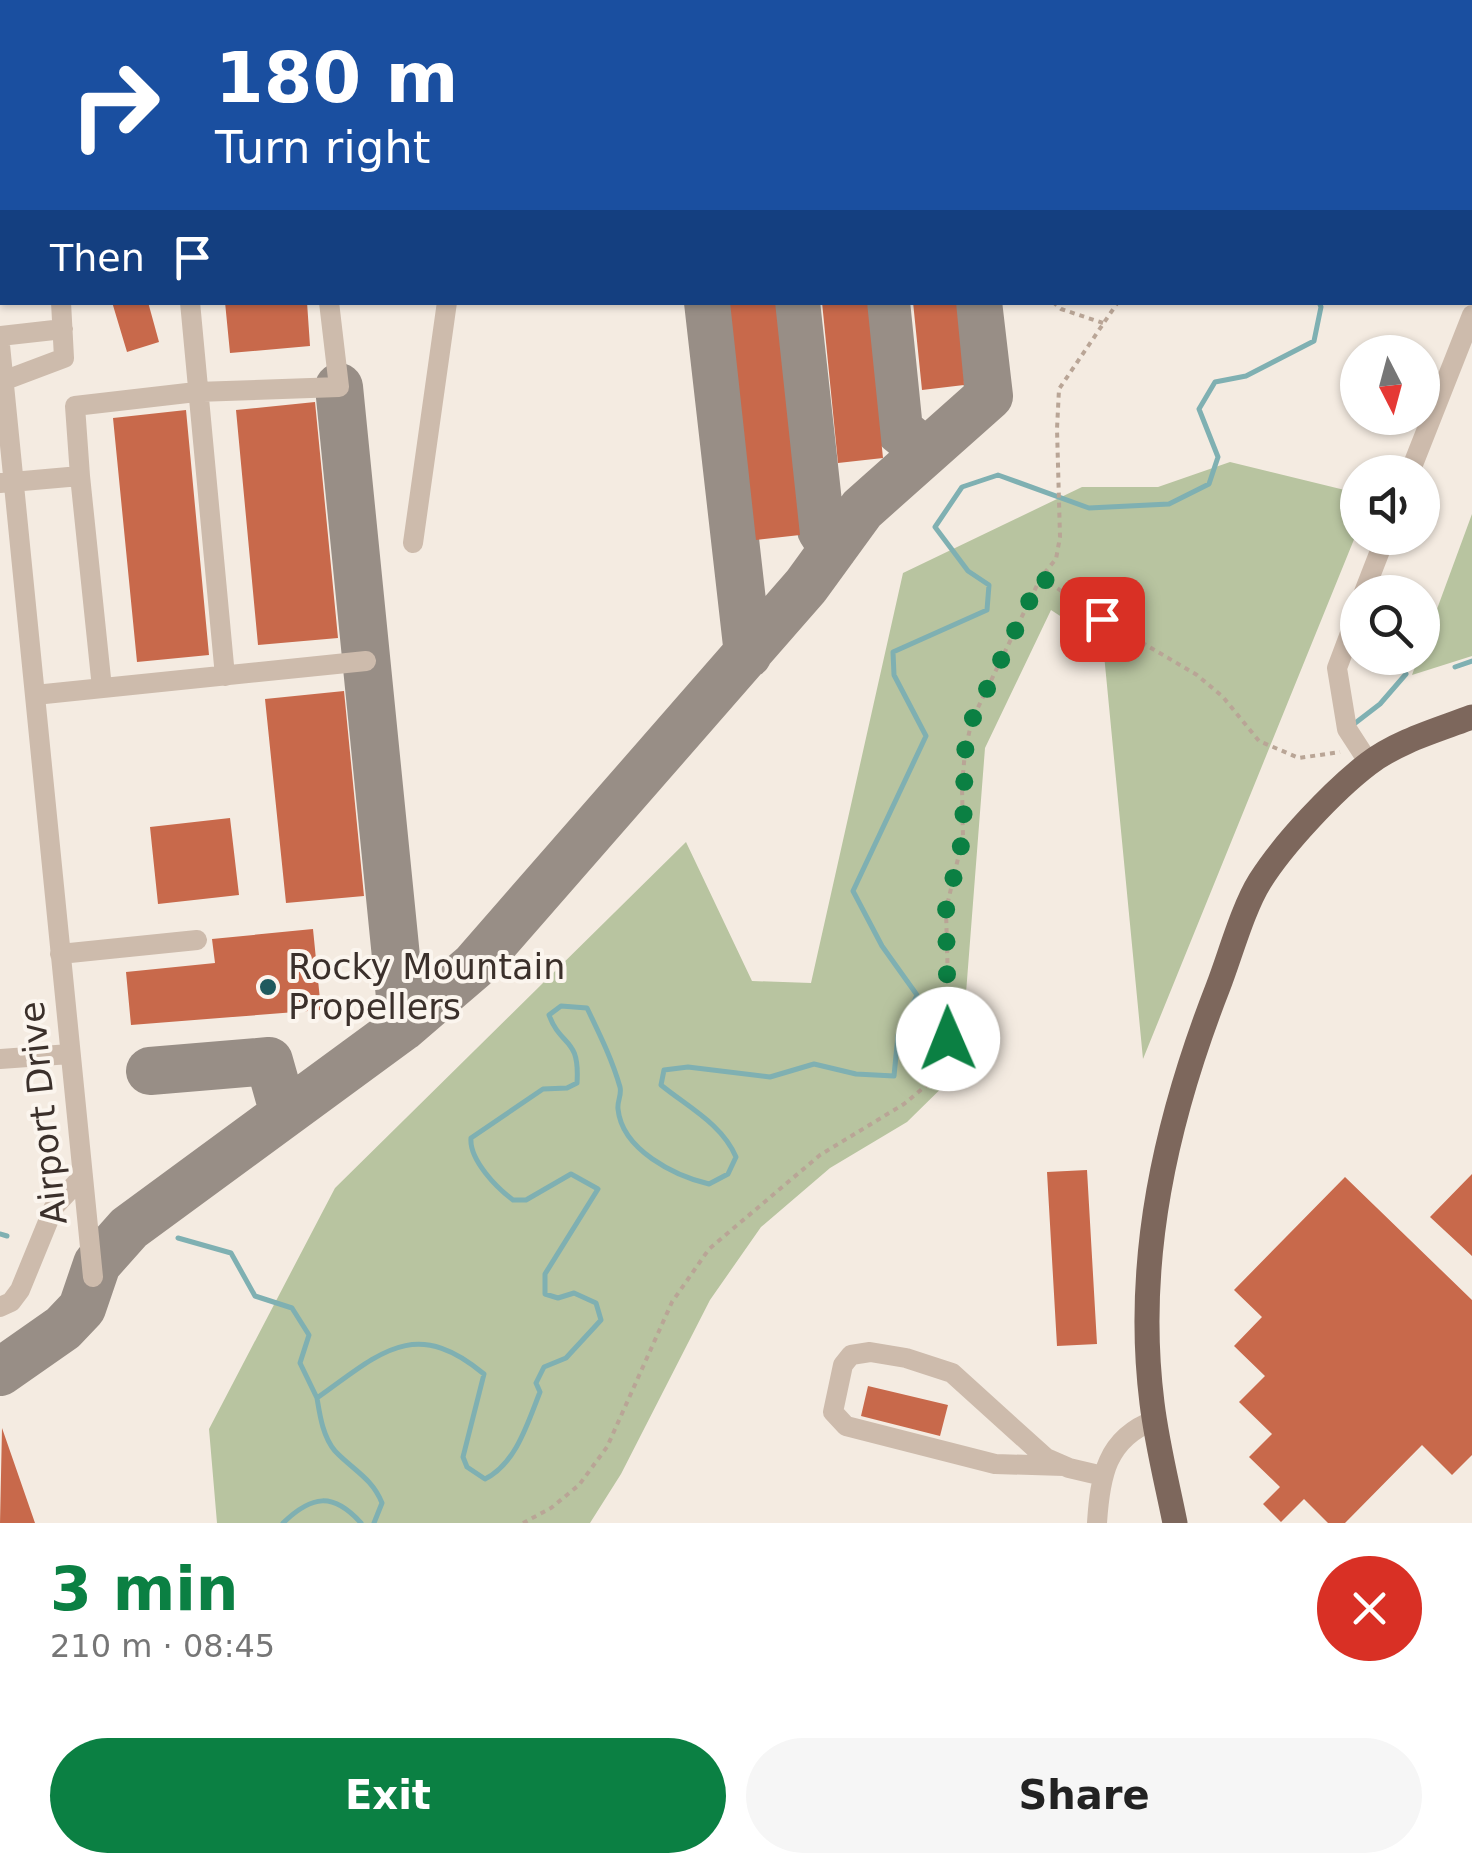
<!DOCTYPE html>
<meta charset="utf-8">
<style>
:root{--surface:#fff;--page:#f6f6f6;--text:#222;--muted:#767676;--accent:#0b8043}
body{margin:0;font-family:"DejaVu Sans",sans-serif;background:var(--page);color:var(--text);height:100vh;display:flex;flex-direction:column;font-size:38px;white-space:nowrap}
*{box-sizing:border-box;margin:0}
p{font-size:32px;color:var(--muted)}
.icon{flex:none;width:55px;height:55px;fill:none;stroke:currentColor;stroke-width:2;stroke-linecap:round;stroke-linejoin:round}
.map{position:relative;height:1523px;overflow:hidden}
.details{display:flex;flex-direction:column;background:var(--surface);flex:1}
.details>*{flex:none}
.hud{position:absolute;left:0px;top:0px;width:1472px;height:305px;box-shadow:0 2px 8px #0004;background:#1a4fa0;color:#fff;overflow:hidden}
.needle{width:65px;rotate:174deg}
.buttons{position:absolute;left:1340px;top:335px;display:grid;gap:20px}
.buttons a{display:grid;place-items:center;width:100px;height:100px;border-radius:50%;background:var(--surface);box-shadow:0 2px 8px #0004;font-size:50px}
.pin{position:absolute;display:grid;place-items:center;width:85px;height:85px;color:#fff;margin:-42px;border-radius:20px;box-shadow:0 5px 15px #0006}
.me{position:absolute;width:110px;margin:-55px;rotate:359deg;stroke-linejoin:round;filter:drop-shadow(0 0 8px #0008)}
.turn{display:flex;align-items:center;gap:35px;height:210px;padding:0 50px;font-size:45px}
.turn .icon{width:130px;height:130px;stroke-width:2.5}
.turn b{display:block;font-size:70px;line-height:85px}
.then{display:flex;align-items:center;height:95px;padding:0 50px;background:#0003;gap:20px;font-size:38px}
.round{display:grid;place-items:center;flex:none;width:105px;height:105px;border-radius:52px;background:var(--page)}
.head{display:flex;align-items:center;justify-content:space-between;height:170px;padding:0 50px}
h1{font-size:60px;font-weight:600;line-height:75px;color:var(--accent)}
.action{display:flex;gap:20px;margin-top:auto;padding:20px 50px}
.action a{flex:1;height:115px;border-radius:60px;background:var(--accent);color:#fff;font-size:40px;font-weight:600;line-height:115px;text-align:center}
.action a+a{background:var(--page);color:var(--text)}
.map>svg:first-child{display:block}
</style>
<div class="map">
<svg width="1472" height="1523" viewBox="0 0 1472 1523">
<rect width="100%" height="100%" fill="#f4ebe1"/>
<path fill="#b8c4a0" d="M0,0h353l-351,2 -2,212z
M1230,462l127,31v39l-214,527 -40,-415 -52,-34 -66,138 -21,271 1,46 -58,57 -77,46 -69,59 -51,73 -89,174 -31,49h-373l-8,-94 126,-241 351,-346 66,139 59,2 92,-410 179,-86h76z
M1472,514v142l-60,19 6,-17h4l1,-11z"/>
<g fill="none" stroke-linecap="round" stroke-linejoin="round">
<path stroke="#7fb0b2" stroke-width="5" d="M1470,101l2,-4
M1455,667l17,-6
M1354,724l26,-20 26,-30
M0,1234l7,2
M178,1238l53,15 24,43 37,12 17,27 -9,28 17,35
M283,1523c29,-28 50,-31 78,0
M374,1523l8,-20c-10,-25 -29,-33 -47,-52 -12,-14 -15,-35 -18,-53 61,-43 97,-83 167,-24l-21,83 4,10 18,12c31,-15 43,-57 55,-87l-4,-9 8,-16 22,-9 35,-38 -5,-17 -22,-10 -16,5 -13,-4v-20l53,-85 -27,-15 -45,26h-13c-16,-12 -44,-40 -42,-62l72,-49 24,-1 10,-5c3,-47 -16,-35 -28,-68l12,-9 26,2c12,25 25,51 33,79 2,8 -3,14 -2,22 4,41 57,67 91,75l19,-10 8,-17c-14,-33 -48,-50 -75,-72l3,-15 24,-3 82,10 44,-13 42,10 38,2 4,-41 19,-40 -35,-49 -29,-55 73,-155 -32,-61 -1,-23 94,-42 2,-25 -21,-14 -33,-44 27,-40 36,-12 91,33 80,-4 40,-20 9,-27 -19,-48 16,-27 31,-6 68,-35 7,-34 -2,-5"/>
<path stroke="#988e86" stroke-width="48" d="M674,0v2
M763,0v2
M856,0v2
M943,0v2
M708,302l40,352
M796,302l25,228 12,19
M886,302l13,128 27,22
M339,387l64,640
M150,1071l119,-10 15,53
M0,1372l63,-44 19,-20 15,-44 32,-36 274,-201 71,-61 332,-380 56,-77 127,-113 -11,-94"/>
</g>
<path fill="#c8694b" d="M112,302h36l11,40 -32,10z
M225,302h82l3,44 -80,7z
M730,302h45l25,233 -44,5z
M822,302h45l16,156 -45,5z
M913,302h43l8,83 -42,5z
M315,402l23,236 -80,7 -22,-235z
M186,410l23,245 -72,7 -24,-244z
M344,691l20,205 -78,7 -21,-204z
M230,818l9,77 -81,9 -8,-77z
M313,929l8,81 -190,15 -5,-53 89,-9 -3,-24z
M1087,1170l10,174 -40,2 -10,-174z
M1472,1174v82l-42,-39z
M1345,1177l127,123v155l-20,20 -30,-30 -77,78h-17l-24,-24 -23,23 -18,-18 17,-17 -31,-30 23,-23 -33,-32 26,-26 -31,-30 28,-29 -28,-27z
M868,1386l80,19 -8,31 -79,-20z
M2,1428l33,95h-35z"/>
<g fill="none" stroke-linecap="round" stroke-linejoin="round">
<path stroke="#b9a596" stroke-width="4" stroke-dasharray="5 5" stroke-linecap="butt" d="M1021,0v2
M1139,0l1,2
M1053,302l8,7 42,14
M1041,577l61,42 95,56 26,22 36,44 40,17 41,-6
M523,1523l28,-15 28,-23 28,-38 65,-145 37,-53 111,-94 84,-51 24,-20 18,-28 3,-35 -3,-111 17,-73 -1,-51 3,-35 7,-31 69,-143 15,-18 4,-22 -3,-108 2,-40 59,-87"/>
<path stroke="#cdbbac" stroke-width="20" d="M424,2l5,-2
M0,245l2,-5
M190,302l35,374
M0,336l63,-7
M0,345l93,932
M3,381l61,-23 -3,-56
M1410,472l62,-157
M80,476l22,212
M0,483l80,-7 -5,-70 121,-14 143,-5 -10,-85
M413,543l34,-241
M1364,592l21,-54
M1358,612l-21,56 10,61 22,34
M35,695l331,-34
M60,954l137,-14
M0,1059l70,-5
M0,1307l11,-5 9,-12 34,-83 27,-29
M1064,1466l-69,-2 -149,-38 -13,-14 10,-47 8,-10 19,-3 36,6 46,15 94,85 23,10 34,8
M1097,1523c3,-46 9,-85 58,-103"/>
<path stroke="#7d675c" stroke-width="25" d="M1175,1523c-8,-40 -18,-79 -23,-120 -18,-143 14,-283 66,-416 12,-31 25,-79 42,-106 23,-37 74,-91 108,-117 30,-23 70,-34 104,-47"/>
</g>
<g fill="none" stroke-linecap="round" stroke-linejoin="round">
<path stroke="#0b8043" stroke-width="18" stroke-dasharray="0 32.4" d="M948,1039l-2,-129 17,-73 2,-86 7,-31 69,-143 61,42"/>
</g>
<circle fill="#1f5a5e" stroke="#fbf5ee" stroke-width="4" cx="268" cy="987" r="10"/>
<g text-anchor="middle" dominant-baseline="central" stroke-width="8" stroke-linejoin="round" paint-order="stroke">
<g font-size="35" fill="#3b302b" stroke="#fbf5ee" text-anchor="start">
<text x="288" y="967">Rocky Mountain<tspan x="288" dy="40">Propellers</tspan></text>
</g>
<g font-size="35" fill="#3b302b" stroke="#fbf5ee">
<text transform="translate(43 1113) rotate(-96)">Airport Drive</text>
</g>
</g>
</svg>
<div class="buttons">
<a><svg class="needle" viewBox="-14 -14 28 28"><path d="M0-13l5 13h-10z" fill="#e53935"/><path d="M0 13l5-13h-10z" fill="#767676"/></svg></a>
<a><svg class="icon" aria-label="sound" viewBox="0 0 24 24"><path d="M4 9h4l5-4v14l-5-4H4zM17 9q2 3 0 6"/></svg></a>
<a><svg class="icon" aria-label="search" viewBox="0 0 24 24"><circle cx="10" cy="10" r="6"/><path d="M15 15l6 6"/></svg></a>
</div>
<div class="pin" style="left:1102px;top:619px;background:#d93025"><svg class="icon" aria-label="arrive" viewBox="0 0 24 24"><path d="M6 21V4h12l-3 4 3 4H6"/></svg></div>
<svg class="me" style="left:948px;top:1039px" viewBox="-20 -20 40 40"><circle r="19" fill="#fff"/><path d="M0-13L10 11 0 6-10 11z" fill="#0b8043"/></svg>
<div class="hud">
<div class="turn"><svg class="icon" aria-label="right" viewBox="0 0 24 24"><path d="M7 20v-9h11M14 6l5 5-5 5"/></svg><div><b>180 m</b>Turn right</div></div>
<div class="then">Then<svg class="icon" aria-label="arrive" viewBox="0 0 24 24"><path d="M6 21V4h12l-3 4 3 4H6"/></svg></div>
</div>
</div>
<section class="details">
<div class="head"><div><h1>3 min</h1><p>210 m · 08:45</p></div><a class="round" style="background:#d93025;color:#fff"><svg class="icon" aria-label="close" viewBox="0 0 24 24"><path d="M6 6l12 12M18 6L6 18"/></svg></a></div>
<div class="action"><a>Exit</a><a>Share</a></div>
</section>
